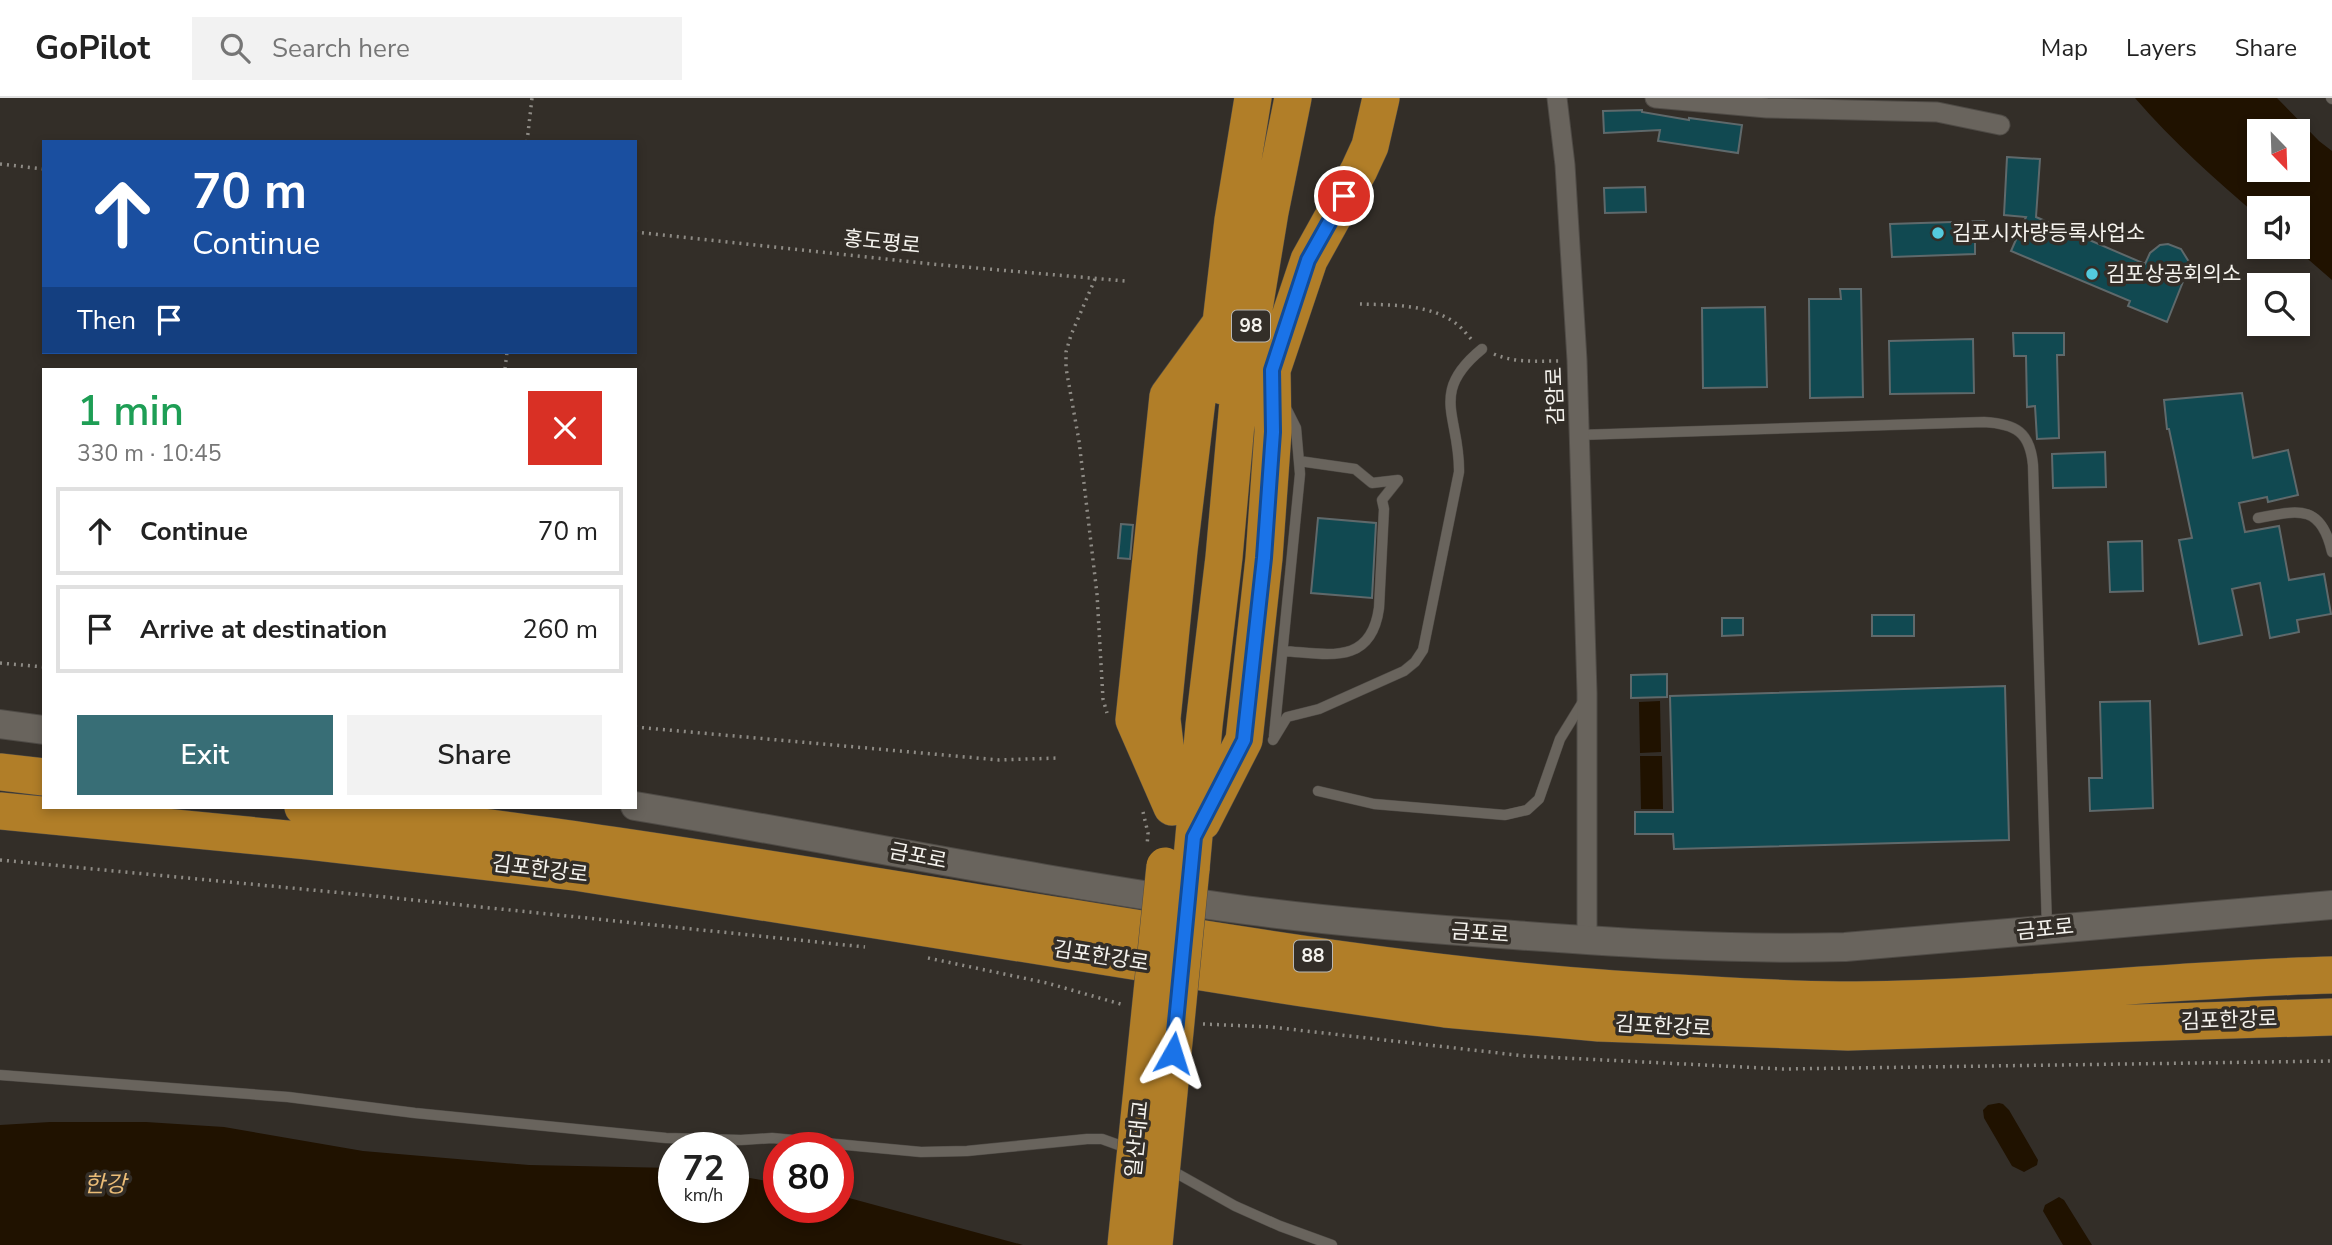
<!DOCTYPE html>
<meta charset="utf-8">
<style>
:root{--surface:#fff;--page:#f2f2f2;--text:#222;--muted:#767676;--line:#e0e0e0;--accent:#386e76}
body{margin:0;font-family:"Nunito Sans","Noto Sans KR",sans-serif;background:var(--page);color:var(--text);height:100vh;display:flex;flex-direction:column;font-size:26px;white-space:nowrap}
*{box-sizing:border-box;margin:0}
p{font-size:23px;color:var(--muted)}
.icon{flex:none;width:38px;height:38px;fill:none;stroke:currentColor;stroke-width:2;stroke-linecap:round;stroke-linejoin:round}
.map{position:relative;flex:1;overflow:hidden}
.panel{position:absolute;left:42px;top:270px;width:595px;height:441px;display:flex;flex-direction:column;background:var(--surface);border-radius:0px;box-shadow:0 4px 10px #0003}
.panel>*{flex:none}
.hud{position:absolute;left:42px;top:42px;width:595px;height:214px;border-radius:0px;box-shadow:0 4px 10px #0003;background:#1a4fa0;color:#fff;overflow:hidden}
.needle{width:46px;rotate:157deg}
.tools{position:absolute;left:2247px;top:21px;display:grid;gap:14px}
.tools a{display:grid;place-items:center;width:63px;height:63px;border-radius:0px;background:var(--surface);box-shadow:0 4px 10px #0003;font-size:35px}
.speed{position:absolute;left:658px;top:1034px;display:flex;gap:14px;font-size:35px;font-weight:700;text-align:center}
.speed>*{display:grid;place-content:center;width:91px;height:91px;border-radius:50%;background:var(--surface);box-shadow:0 4px 10px #0003;line-height:1}
.speed small{font-size:18px;font-weight:400}
.speed .limit{border:10px solid #d22;background:#fff;color:#111}
.pin{position:absolute;display:grid;place-items:center;width:60px;height:60px;color:#fff;margin:-30px;border:4px solid #fff;border-radius:50%;box-shadow:0 2px 7px #0007}
.me{position:absolute;width:77px;margin:-38px;rotate:6deg;stroke-linejoin:round;filter:drop-shadow(0 0 5px #0008)}
.turn{display:flex;align-items:center;gap:24px;height:147px;padding:0 35px;font-size:32px}
.turn .icon{width:91px;height:91px;stroke-width:2.5}
.turn b{display:block;font-size:49px;line-height:60px}
.then{display:flex;align-items:center;height:66px;padding:0 35px;background:#0003;gap:14px;font-size:26px}
.round{display:grid;place-items:center;flex:none;width:74px;height:74px;border-radius:0px;background:var(--page)}
.headline{display:flex;align-items:center;justify-content:space-between;height:119px;padding:0 35px}
h1{font-size:42px;font-weight:600;line-height:52px;color:#1e9e55}
.cta{display:flex;gap:14px;margin-top:auto;padding:14px 35px}
.cta a{flex:1;height:80px;border-radius:0px;background:var(--accent);color:#fff;font-size:28px;font-weight:600;line-height:80px;text-align:center}
.cta a+a{background:var(--page);color:var(--text)}
ul{padding:0;list-style:none}
li{display:flex;align-items:center;gap:21px;height:88px;margin:0 14px 10px;padding:0 21px;border:4px solid var(--line);border-radius:0px}
li div{flex:1}
li b{display:block;font-size:26px}
li em{font-style:normal}
header{display:flex;align-items:center;gap:42px;box-sizing:border-box;height:98px;padding:0 35px;background:var(--surface);border-bottom:2px solid var(--line)}
header strong{font-size:33px}
nav{display:flex;gap:38px;margin-inline-start:auto;font-size:24px}
.search{width:490px;height:63px;background:var(--page);display:flex;align-items:center;gap:18px;box-sizing:border-box;padding:0 24px;border-radius:0px;color:var(--muted);font-size:26px}
.map>svg:first-child{display:block}
</style>
<header>
<strong>GoPilot</strong>
<div class="search"><svg class="icon" aria-label="search" viewBox="0 0 24 24"><circle cx="10" cy="10" r="6"/><path d="M15 15l6 6"/></svg>Search here</div>
<nav><a>Map</a><a>Layers</a><a>Share</a></nav>
</header>
<div class="map">
<svg width="2332" height="1147" viewBox="0 0 2332 1147">
<rect width="100%" height="100%" fill="#332e28"/>
<path fill="#201200" fill-rule="evenodd" d="M2135,0h142l42,43 13,10v129l-38,-33h4v-39h-39v9c-43,-37 -86,-75 -124,-119zM2259,33h39v39h-39z
M1660,603l1,51 -21,1 -1,-51z
M1640,658h22l1,53h-22z
M1999,1005l4,1 6,6 29,50 -1,5 -13,7 -12,-6 -28,-48 -1,-8 5,-5z
M50,1024h96l78,5 139,24 166,14 145,3v40h59v-33l46,8v25h59v-13l185,50h-1023v-120z
M2059,1099l5,3 28,45h-29l-20,-34 2,-6z"/>
<path fill="#114951" stroke="#5f696b" stroke-width="2" d="M1642,12v2l47,8v-2l53,7 -4,28 -80,-12 2,-11 -56,3 -1,-22z
M2007,59l33,2 -4,58 109,47 5,-11 10,-8 8,-1 13,5 8,13 -1,7 -21,53 -39,-16 2,-5 -119,-50 15,-34 -22,-2z
M1645,89l1,25 -41,1 -1,-25z
M1984,123l1,21h-10v12l-83,3 -2,-33z
M1840,191h21l2,108 -53,1 -1,-99h32z
M1765,209l2,80 -64,1 -1,-80z
M2013,235h51v22h-7l2,83 -22,1 -2,-33 -8,1 -1,-51h-12z
M1973,241l1,54 -84,1 -1,-53z
M2242,295l11,65 35,-8 10,45 -30,7 -1,-5 -28,6 6,29 34,-6 10,54 35,-6 7,40 -34,6 2,12 -29,6 -10,-55 -28,6 10,46 -43,9 -20,-104 13,-2 -23,-109h-2l-3,-29z
M2105,354l1,35 -53,1 -1,-34z
M1318,420l58,5 -4,75 -61,-5z
M1121,426l12,1 -3,34 -12,-1z
M2142,443l1,50 -33,1 -2,-50z
M1872,517h42v21h-42z
M1722,520h21v17l-21,1z
M1667,576v23l-36,1v-23z
M2005,588l4,154 -335,9 -1,-15h-38v-22h38l-3,-116z
M2150,603l3,107 -63,3 -1,-33h13l-2,-76z"/>
<g fill="none" stroke-linecap="round" stroke-linejoin="round">
<g stroke="#4f4b46" stroke-width="11">
<path id="lane" d="M2331,0l1,1
M1579,337l405,-13c32,2 46,10 49,43l14,463
M2258,420c41,-8 63,-14 74,34
M1284,553c44,3 87,15 95,-43l5,-99 -2,-9 16,-20 -26,3 -17,-14 -56,-8
M1274,638l26,-262 -4,-46 -9,-18
M1273,642l14,-23 32,-8 85,-38 11,-9 8,-12 36,-178c1,-56 -31,-79 23,-123
M1318,693l56,13 131,11 22,-5 12,-11 21,-60 24,-39
M0,977l288,22 127,16 251,25 75,2 31,-2 149,14 46,-1 120,-12h15l25,9
M1169,1071l66,37 45,20 52,19"/>
</g>
<g stroke="#4f4b46" stroke-width="21">
<path id="street" d="M1557,0l8,67 12,195 10,333v247
M1655,0l112,10 170,4 63,13"/>
</g>
<g stroke="#4f4b46" stroke-width="30">
<path id="secondary" d="M0,626l44,6
M635,708c204,34 406,76 610,104 89,12 180,19 269,25 110,8 220,15 331,12l487,-42"/>
</g>
<g stroke="#4f4b46" stroke-width="38">
<path id="highway" d="M1223,288l2,-22 -4,-41 12,-103 20,-122
M1168,673l-6,-52 17,-169 18,-150 15,-49
M0,674l44,5
M303,709c74,8 149,15 224,26 149,20 298,45 446,69 213,34 426,72 641,87 75,5 151,10 226,11 164,0 328,-21 492,-25
M1172,709l-38,-87 34,-324 53,-73
M0,713l308,30 267,31 727,116 143,21 154,14 249,9 484,-15
M1202,724l42,-82 20,-182 9,-126 -1,-62 37,-110 50,-90 11,-24 11,-48
M1191,771l13,-144 20,-168 17,-189 11,-47 18,-109 23,-114"/>
</g>
<path stroke="#8e8b85" stroke-width="3.5" stroke-dasharray="2 5" stroke-linecap="butt" d="M527,44l5,-44
M0,66l44,5
M635,134l296,32 194,17
M1095,181l-24,56 -5,17v16l13,73 18,153 6,105 4,14
M1360,206c32,1 72,0 98,21 5,4 10,11 15,16
M1494,256c20,9 43,7 65,7
M505,271l2,-17
M0,565l44,4
M635,629l364,33 59,-2
M1143,714l5,21 -1,13
M0,762l385,37 480,50
M928,860l119,25 77,22
M1203,926l68,3 254,29 258,13 549,-8"/>
<use href="#lane" stroke="#69645d" stroke-width="10"/>
<use href="#street" stroke="#69645d" stroke-width="19"/>
<use href="#secondary" stroke="#69645d" stroke-width="28"/>
<use href="#highway" stroke="#b17e28" stroke-width="37"/>
<g stroke="#4f4b46" stroke-width="38" stroke-linecap="butt">
<path id="highway-bridge" d="M1126,1147l39,-379
M1154,1147l37,-376"/>
</g>
<use href="#highway-bridge" stroke="#b17e28" stroke-width="37"/>
</g>
<g fill="none" stroke-linecap="round" stroke-linejoin="round">
<g stroke="#114b97" stroke-width="18">
<path id="route" d="M1173,955l21,-216 50,-97 20,-182 9,-126 -1,-62 36,-110 36,-64"/>
</g>
<use href="#route" stroke="#1a73e8" stroke-width="12"/>
</g>
<g fill="#54cadd" stroke="#332e28" stroke-width="2.5">
<circle cx="1938" cy="135" r="7"/>
<circle cx="2092" cy="176" r="7"/>
</g>
<g text-anchor="middle" dominant-baseline="central" stroke-width="7" stroke-linejoin="round" paint-order="stroke">
<g fill="#332e28" stroke="#bbb8b3" stroke-width="2">
<rect x="1232" y="212.5" width="38" height="31" rx="5"/>
<rect x="1294" y="842.5" width="38" height="31" rx="5"/>
</g>
<g font-size="19" font-weight="bold" fill="#f5f3ee">
<text x="1251" y="228">98</text>
<text x="1313" y="858">88</text>
</g>
<g font-size="21" fill="#f5f3ee" stroke="#332e28" text-anchor="start">
<text x="1952" y="135">김포시차량등록사업소</text>
<text x="2106" y="176">김포상공회의소</text>
</g>
<g font-size="21" fill="#f5f3ee" stroke="#332e28">
<text transform="translate(882 144) rotate(6)">홍도평로</text>
<text transform="translate(1555 298) rotate(-92)">감암로</text>
<text transform="translate(918 758) rotate(11)">금포로</text>
<text transform="translate(540 771) rotate(7)">김포한강로</text>
<text transform="translate(2045 831) rotate(-6)">금포로</text>
<text transform="translate(1480 835) rotate(4)">금포로</text>
<text transform="translate(1101 858) rotate(9)">김포한강로</text>
<text transform="translate(2229 922) rotate(-2)">김포한강로</text>
<text transform="translate(1663 928) rotate(3)">김포한강로</text>
<text transform="translate(1137 1041) rotate(-84)">일산대교</text>
</g>
<g font-size="23" font-style="italic" fill="#eabc77" stroke="#332e28">
<text x="105" y="1086">한강</text>
</g>
</g>
</svg>
<div class="tools">
<a><svg class="needle" viewBox="-14 -14 28 28"><path d="M0-13l5 13h-10z" fill="#e53935"/><path d="M0 13l5-13h-10z" fill="#767676"/></svg></a>
<a><svg class="icon" aria-label="sound" viewBox="0 0 24 24"><path d="M4 9h4l5-4v14l-5-4H4zM17 9q2 3 0 6"/></svg></a>
<a><svg class="icon" aria-label="search" viewBox="0 0 24 24"><circle cx="10" cy="10" r="6"/><path d="M15 15l6 6"/></svg></a>
</div>
<div class="speed"><div>72<small>km/h</small></div><div class="limit">80</div></div>
<div class="pin" style="left:1344px;top:98px;background:#d93025"><svg class="icon" aria-label="arrive" viewBox="0 0 24 24"><path d="M6 21V4h12l-3 4 3 4H6"/></svg></div>
<svg class="me" style="left:1173px;top:955px" viewBox="-20 -20 40 40"><path d="M0-17L14 15 0 8-14 15z" fill="#1a73e8" stroke="#fff" stroke-width="4"/></svg>
<div class="hud">
<div class="turn"><svg class="icon" aria-label="ahead" viewBox="0 0 24 24"><path d="M12 20V5M6 11l6-6 6 6"/></svg><div><b>70 m</b>Continue</div></div>
<div class="then">Then<svg class="icon" aria-label="arrive" viewBox="0 0 24 24"><path d="M6 21V4h12l-3 4 3 4H6"/></svg></div>
</div>
<section class="panel">
<div class="headline"><div><h1>1 min</h1><p>330 m · 10:45</p></div><a class="round" style="background:#d93025;color:#fff"><svg class="icon" aria-label="close" viewBox="0 0 24 24"><path d="M6 6l12 12M18 6L6 18"/></svg></a></div>
<ul>
<li><svg class="icon" aria-label="ahead" viewBox="0 0 24 24"><path d="M12 20V5M6 11l6-6 6 6"/></svg><div><b>Continue</b></div><em>70 m</em></li>
<li><svg class="icon" aria-label="arrive" viewBox="0 0 24 24"><path d="M6 21V4h12l-3 4 3 4H6"/></svg><div><b>Arrive at destination</b></div><em>260 m</em></li>
</ul>
<div class="cta"><a>Exit</a><a>Share</a></div>
</section>
</div>
